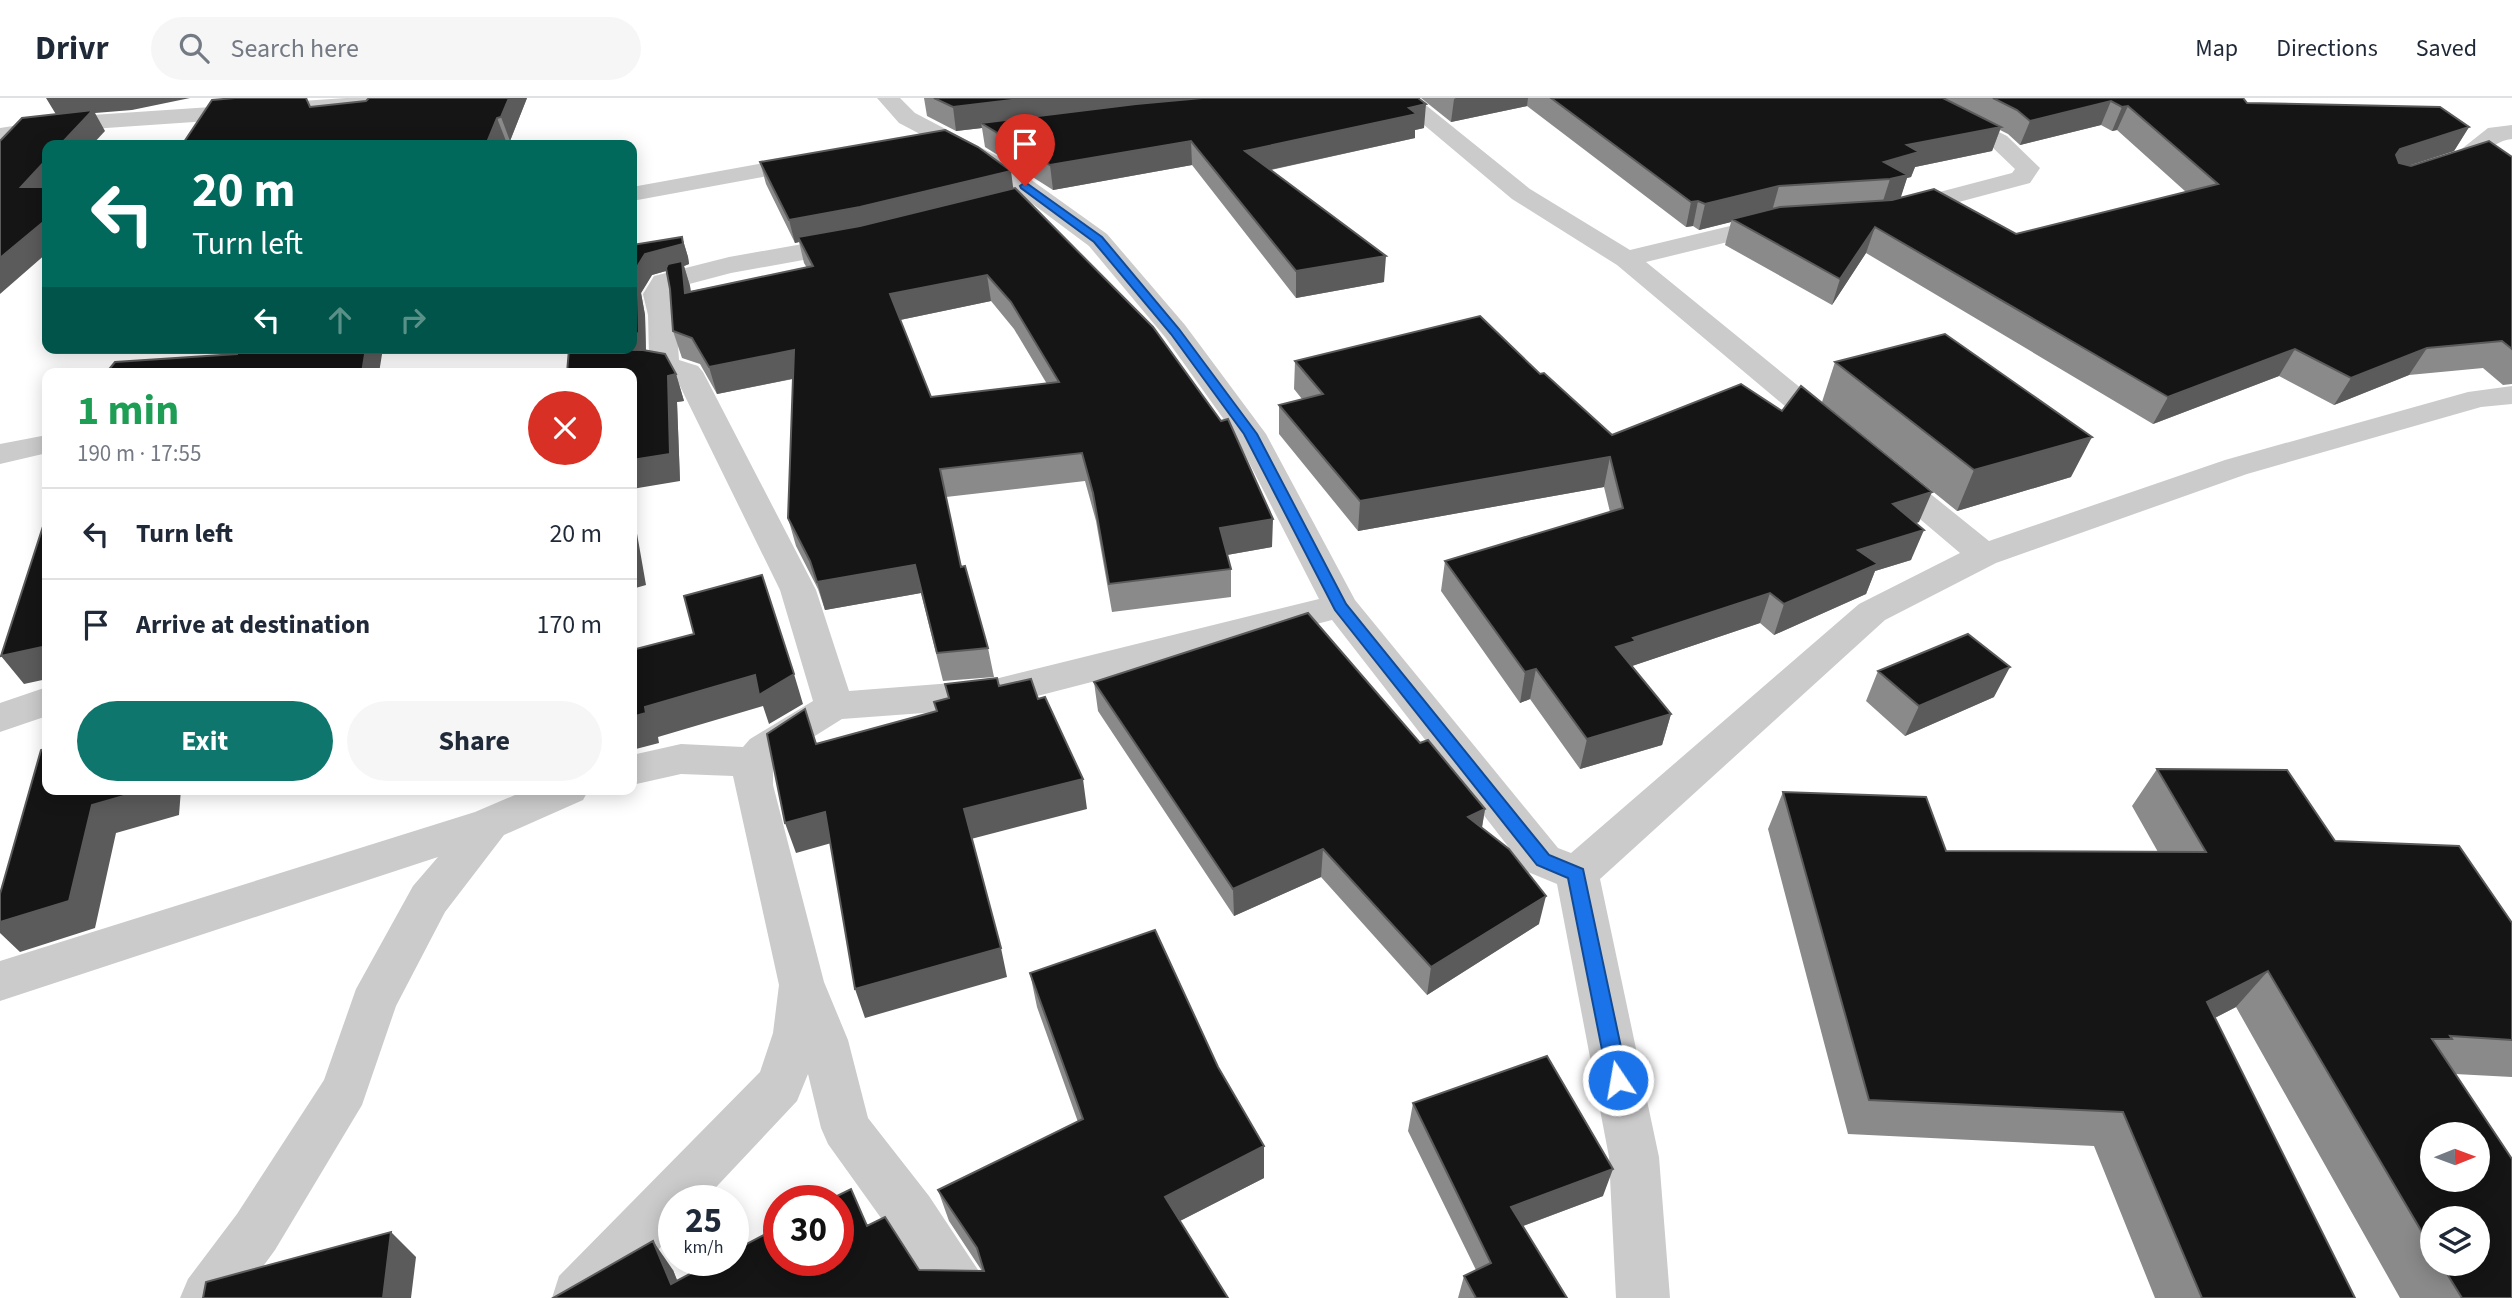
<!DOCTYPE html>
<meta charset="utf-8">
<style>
:root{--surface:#fff;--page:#f6f6f7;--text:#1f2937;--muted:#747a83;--line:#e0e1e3;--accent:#0f766e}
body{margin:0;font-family:"Source Sans 3",sans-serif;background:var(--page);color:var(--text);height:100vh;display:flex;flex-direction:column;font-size:26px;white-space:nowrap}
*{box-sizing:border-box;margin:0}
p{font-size:23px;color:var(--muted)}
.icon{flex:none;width:38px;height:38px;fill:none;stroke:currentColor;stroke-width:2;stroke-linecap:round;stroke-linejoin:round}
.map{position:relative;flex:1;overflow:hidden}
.panel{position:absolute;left:42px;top:270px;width:595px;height:427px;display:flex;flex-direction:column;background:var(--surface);border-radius:14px;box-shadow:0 4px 18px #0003}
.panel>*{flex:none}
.hud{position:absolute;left:42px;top:42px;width:595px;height:214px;border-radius:14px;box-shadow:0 4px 18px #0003;background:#00695c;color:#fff;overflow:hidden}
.needle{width:46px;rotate:89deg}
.buttons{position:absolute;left:2420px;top:1024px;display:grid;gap:14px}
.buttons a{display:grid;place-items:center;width:70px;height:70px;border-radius:50%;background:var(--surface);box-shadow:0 4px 18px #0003;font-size:35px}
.speed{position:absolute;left:658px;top:1087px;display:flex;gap:14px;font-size:35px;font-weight:700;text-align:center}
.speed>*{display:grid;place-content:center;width:91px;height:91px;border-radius:50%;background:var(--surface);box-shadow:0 4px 18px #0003;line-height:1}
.speed small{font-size:18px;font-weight:400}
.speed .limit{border:10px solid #d22;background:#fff;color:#111}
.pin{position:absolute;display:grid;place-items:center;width:60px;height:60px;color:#fff;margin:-72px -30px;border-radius:50% 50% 50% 0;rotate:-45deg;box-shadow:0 0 7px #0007}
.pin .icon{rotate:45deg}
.me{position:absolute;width:77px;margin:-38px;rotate:348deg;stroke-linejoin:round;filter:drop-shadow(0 0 5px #0008)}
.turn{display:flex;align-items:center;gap:24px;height:147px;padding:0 35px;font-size:32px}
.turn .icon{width:91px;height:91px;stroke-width:2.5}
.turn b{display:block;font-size:49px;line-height:60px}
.lanes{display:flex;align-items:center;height:66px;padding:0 35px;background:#0003;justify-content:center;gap:35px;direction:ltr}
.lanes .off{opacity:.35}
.round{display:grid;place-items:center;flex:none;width:74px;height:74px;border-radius:37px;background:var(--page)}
.summary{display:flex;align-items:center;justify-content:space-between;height:119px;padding:0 35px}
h1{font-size:42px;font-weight:700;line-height:52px;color:#1e9e55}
.cta{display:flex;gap:14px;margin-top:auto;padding:14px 35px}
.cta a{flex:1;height:80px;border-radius:42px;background:var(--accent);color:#fff;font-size:28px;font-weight:700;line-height:80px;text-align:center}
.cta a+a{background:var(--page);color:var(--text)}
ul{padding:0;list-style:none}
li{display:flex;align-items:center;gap:21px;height:91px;padding:0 35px;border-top:2px solid var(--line)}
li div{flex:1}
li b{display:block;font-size:26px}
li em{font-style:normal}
header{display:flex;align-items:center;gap:42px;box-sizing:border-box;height:98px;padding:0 35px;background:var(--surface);border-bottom:2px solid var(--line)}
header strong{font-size:33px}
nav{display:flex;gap:38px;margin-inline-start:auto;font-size:24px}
.search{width:490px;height:63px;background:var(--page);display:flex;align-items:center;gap:18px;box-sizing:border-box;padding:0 24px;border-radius:38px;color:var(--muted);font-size:26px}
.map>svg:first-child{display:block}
</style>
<header>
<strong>Drivr</strong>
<div class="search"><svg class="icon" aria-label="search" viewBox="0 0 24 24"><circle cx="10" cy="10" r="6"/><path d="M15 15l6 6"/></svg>Search here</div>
<nav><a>Map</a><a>Directions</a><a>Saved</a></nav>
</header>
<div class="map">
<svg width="2512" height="1200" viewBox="0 0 2512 1200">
<rect width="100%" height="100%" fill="#fff"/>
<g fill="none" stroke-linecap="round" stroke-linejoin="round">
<path fill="#cbcbcb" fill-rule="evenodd" d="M346,0h111l-3,5 -8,2 -369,25 -77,12v-14l77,-12z
M877,0h23l15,15 84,44 108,77 78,91 81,109 89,166 203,248 13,5 288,-249 101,-51 -85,-72 -5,-7 5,-7 11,-3 11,3 92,74 236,-81 243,-68 44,-6v18l-31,3 -234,67 -251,89 -111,57 -285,259 59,278 11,141h-54l-7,-141 -52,-273 -29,-12 -196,-252 -341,88 -149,11 -64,40 -5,6v20l51,197 24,58 20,78 61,78 55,83 8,19h-59l-42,-66 -63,-88 -7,-16 -13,-54 -11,27 -93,99h-30v33l-61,65h-61l7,-22 201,-204 13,-39 6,-48 -46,-209 -52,-2 -49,11v-30l49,-11 62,3 7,-8 63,-38 -33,-111 -104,-212 -24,-4 -73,-1 4,-6 66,-11 -1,-41 -5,-21 11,-18 75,-19 124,-22 9,2 4,6 -4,6 -9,2 -122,22 -57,15 -3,6 5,21 3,45 19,6 5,6 113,218 33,101 142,-11 328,-81 -84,-164 -70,-98 -76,-91 -106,-79 -84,-44z
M1392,0h25l113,91 100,61 150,-36 9,3 4,5 -4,5 -143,35 199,162 5,7 -5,7 -11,2 -11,-2 -206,-173 -105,-66z
M1901,0h29l77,38 33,32 -10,15 -131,35 -9,-3 -4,-5 4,-5 122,-32 3,-4 -24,-23 -87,-43z
M2512,27v14c-28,2 -46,44 -84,34l-3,-5 3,-5 26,-8 34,-27z
M814,56l8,2 4,5 -4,5 -190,35v-14z
M47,337v18l-47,11v-20z
M47,589v29l-47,16v-29z
M529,691h60l-6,11 -79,35 -59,77 -49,94 -34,99 -87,145 -35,48h-60l8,-19 49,-65 87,-134 32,-91 57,-103 25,-29 -438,144v-40l475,-149z"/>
</g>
<path fill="#8a8a8a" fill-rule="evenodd" d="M369,0h158l-17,43 -328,4 128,-38 56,-6z
M924,0h494l6,30 -9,2v8l-144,32 113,112 -88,16 -104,-133 -139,25 -68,-43 -3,-19 -26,3 -29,-15z
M1421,0h822l4,5 222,24 -15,24 -43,14 101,-8v227l-9,1 -20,-17 -74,7 -75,30 -55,-29 -126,48 -287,-171 -34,52 -107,-60 6,-23 -32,8 -6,-4 -7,1 -159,-121 -76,16zM2101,27l11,6 5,-1 69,62 -170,42 -116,-36 7,-20 4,-1 4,-10 77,-16 8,-21 8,4 12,11z
M760,64l253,26 259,359 -45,8 4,14v28l-119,15 -16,-91 -11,-40 -139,16 15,70 27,81 6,29 -51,4 -22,-88 -96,17 -7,-21 -22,-43 -8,-28 5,-139 -76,15 -17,-30 -18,-6 -9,-27 -3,-42 -4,-18 -14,4 -11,18 4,22 1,36 30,23 8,27 -7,1 3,79 -107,-133h59v-103l50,-8 6,20 1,7 -5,2 6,20 1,5 116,-23 -3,-5 -5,-21 -4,1 -29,-59zM991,203l23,28 33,55 -116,13 -31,-77z
M1295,263l245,13 72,61 307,87 -3,1 -5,37 -36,11 -9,23 -92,41 -14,-12 -128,43 39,48 -9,31 -82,24 -50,-70 -10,4 -79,-112 4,-30 165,-49 -6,-25 -246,44 -79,-97v-29l23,-6 -8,-10z
M1835,264l236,115 -114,34 -135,-109z
M1878,573l116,26 -89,39 -39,-35z
M1094,584l326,61 65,66 -3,19 57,96 -112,71 -106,-118 -87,39 -136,-205z
M2157,671l178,72 177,82v154l-57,-3 57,224h-112l-164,-291 -21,11 140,280h-200l-61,-152 -246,-12 -80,-305 15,-37 163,59 212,1 -26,-46zM2432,1120l46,46h-46z
M1030,875l234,205 -84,43 48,77h-675l120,-28 4,10 190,-54 52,44 63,1 -33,-50 -11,-31 140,-68 -41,-115z
M1413,1005l190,93 -80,30 44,72h-109l6,-22 12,-6 -68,-139z"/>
<path fill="#5b5b5b" d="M46,0h144l-58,12 -37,3 10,18 -13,14h-32l-3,-29z
M509,0h18l-17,43 -9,-24z
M1029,0h227l-275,25 1,5 -26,3 -3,-24z
M1456,0h72l-1,8 -76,16 3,-23z
M2111,3l-10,24 -81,20 10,-24z
M1426,6l-2,24 -9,2v8l-169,37 -1,-24z
M2128,8l-11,24 -5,1 10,-24z
M497,20l9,23 -2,4h-18z
M2001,29l-9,24 -77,16 -4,10 -4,1 -7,22 -18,4 8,-25 -6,-17 23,-17z
M2469,29l-15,24 -68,22 14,-24z
M1191,43l1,24 -139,25 -3,-25z
M47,61v36l-26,-8z
M1011,73l3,23 -150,36 -66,7 1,5 -4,1 -6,-23z
M1779,88l-7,25 -40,8 -1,3 -32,8 6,-26z
M1698,103l-5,25 -7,1 5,-25z
M47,121v34l-47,41v-36z
M1875,129l-9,26 -34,52 8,-26z
M682,139l6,20 1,7 -5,2 6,20 3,33 -8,-26 -2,-27 -31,9 -11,18 4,22 1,39 -66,13 -7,-19h59l2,-76 11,-18z
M1386,158l-2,26 -88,16v-27z
M987,177l4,26 -96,20 -5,-27z
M366,250h17l-4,25h-17z
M2427,250l-18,27 -75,30 17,-27z
M2295,251l-16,27 -126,48 15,-27z
M794,252l7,27 -84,17 -8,-27z
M676,276l8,27 -7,1 3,79 -48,8v-29l36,-84z
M2092,339l-21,40 -114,34 17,-41z
M1610,359l-6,30 -246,44 2,-30z
M1932,394l-13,30 -38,12 12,-30z
M632,407l14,80 -14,4z
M1273,421l-1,28 -51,9 -1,-28z
M1924,432l-13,30 -36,11 -9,23 -92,41 10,-31 74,-54z
M915,467l6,28 -96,17 -8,-28z
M1770,495l-10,30 -131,44 -13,-20 17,-9z
M47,548v33l-23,5 -23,-28z
M2010,569l-16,30 -89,39 14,-30z
M1536,571l-6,30 -10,4 5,-31z
M794,576l9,30 -34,20 -6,-18 -105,31 1,6 -27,7v-33l13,-10 110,-32z
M1671,616l-9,31 -82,24 7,-30z
M1083,681l4,30 -116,30 -7,-30z
M148,691h33l-2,26 -63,18 -21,95 -75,24 -20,-19v-11l92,-117z
M331,691h30l-26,6z
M1485,711l-5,29 -12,-21z
M825,714l10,30 -39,11 -11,-30z
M1323,751l-2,28 -87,39 -1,-27z
M1546,798l-7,28 -112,71 4,-28z
M1001,850l6,29 -142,41 -10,-29z
M2268,873l-32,36 -59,30 30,-35z
M1264,1048v32l-96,49 -3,-30z
M1613,1071l-10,27 -99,37 7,-26z
M391,1134l25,25 -5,41h-28z
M653,1143l20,29 11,28 -13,-14z"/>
<path fill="#151515" stroke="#5b5b5b" stroke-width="2" fill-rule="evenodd" d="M235,0h71l4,9 56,-6 3,-3h140l-8,19 -4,1 -11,27h-304l30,-45z
M934,0h95l-76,9z
M1202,0h216l8,6 -17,4 8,6 -172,37 141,105 -90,15 -105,-130 -141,24 -69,-42 155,-19z
M1551,0h392l58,29 -94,18 12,7 -35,10 24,13 -18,4 -111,7 -74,18 -7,-3 -7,1z
M1993,0h250l4,5 193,4 29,20 -69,22 -4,6 3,8 12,3 78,-25 23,16v192l-10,-8 -75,7 -76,30 -56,-29 -127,48 -293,-170 -35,52 -108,-60 48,-12 112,-7 42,-11 82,45 202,-50 -90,-78 -6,1 -11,-6 -81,20 -13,-11z
M93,12l-33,35h-13v14l-26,28h26v32l-47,39v-117l22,-23z
M945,32l33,17 33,24 -151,36 -71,13 -29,-58z
M1015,90l138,139 68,94 7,-2 45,100 -53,9 11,41 -122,15 -16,-91 -11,-40 -142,16 21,98 4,-1 23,82 -51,5 -22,-88 -98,17 -7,-21 -22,-43 6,-168 -85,17 -17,-29 -19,-7 -3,-42 -4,-21 2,-4 14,-3 3,32 128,-27 -15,-29 62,-11zM987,177l24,27 48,80 -128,15 -41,-103z
M682,139l1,7 -38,10 -11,18 4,23 1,38 -7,1v-89z
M1480,218l60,58 4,-1 68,62 129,-51 41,27 19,-25 131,106 -39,12 31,26 -66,20 20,14 -94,40 -14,-11 -137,45 3,3 -20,6 55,67 -84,25 -51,-70 -11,3 -80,-111 178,-53 -13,-51 -250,44 -81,-96 44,-11 -28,-33z
M1945,236l147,103 -118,33 -139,-108z
M238,250h128l-4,25h-256l9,-11 122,-8z
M569,251l74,1 22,4 11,20 -8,2 2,78 -38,6v-87h-65z
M47,416v132l-46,10z
M632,442l3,18h-3z
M762,477l32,99 -35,21 -4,-20 -110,32 1,6 -14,4v-67l62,-16 -10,-38z
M1308,515l112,130 8,-3 57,69 -17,8 41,32 37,47 -115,71 -108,-118 -90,40 -139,-207z
M1968,536l42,33 -91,39 -41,-35z
M997,580l2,8 32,-7 7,20 7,-2 38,82 -119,30 37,139 -146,41 -30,-177 -40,11 -18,-89 38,-25 11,35 121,-33 -3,-9 15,-4 -4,-14z
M47,629v62h101l-56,16 -23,96 -69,21v-28l41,-144 4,-1z
M2157,671l130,1 48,71 124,5 53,77v117l-62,-4 2,3h-20l80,120v139h-50l-21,-34h37v-46h-46v31l-164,-278 -61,31 148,296h-153l-79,-186 -254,-12 -86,-308 143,5 20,54 260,1zM2432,1036h46v46h-46z
M1155,832l63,137 46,79 -99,51 63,101h-675l100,-57 18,43 45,-24h17v-9l46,-24v33h59v-60h-9l22,-11 16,37 18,-9 34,53 65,1 -7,-23 -39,-58 145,-71 -53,-146z
M1547,958l66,113 -102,38 56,91h-91l-12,-22 27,-13 -78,-160z
M391,1134l-8,66h-180l3,-16z"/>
<path fill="#1a73e8" stroke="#114b97" stroke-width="2" d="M1025,84l77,55 77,92 78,105 89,170 203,251 34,14 45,211 -2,6 -8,3 -7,-3 -3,-6 -40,-202 -31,-13 -202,-255 -91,-176 -73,-100 -77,-92 -73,-54 -1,-2z"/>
</svg>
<div class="buttons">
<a><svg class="needle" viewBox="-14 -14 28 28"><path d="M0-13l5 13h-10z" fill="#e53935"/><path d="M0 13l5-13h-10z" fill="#747a83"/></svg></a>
<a><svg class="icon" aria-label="layers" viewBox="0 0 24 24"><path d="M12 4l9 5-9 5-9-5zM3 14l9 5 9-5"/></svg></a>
</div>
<div class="speed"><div>25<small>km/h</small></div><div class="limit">30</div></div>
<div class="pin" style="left:1025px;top:88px;background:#d93025"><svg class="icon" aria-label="arrive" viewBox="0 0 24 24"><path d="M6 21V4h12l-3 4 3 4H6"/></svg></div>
<svg class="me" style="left:1618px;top:982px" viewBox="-20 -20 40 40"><circle r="17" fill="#1a73e8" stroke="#fff" stroke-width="3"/><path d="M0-11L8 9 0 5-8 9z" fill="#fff"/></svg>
<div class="hud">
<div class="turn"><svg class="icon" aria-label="left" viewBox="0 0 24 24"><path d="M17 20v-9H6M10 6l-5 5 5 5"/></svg><div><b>20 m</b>Turn left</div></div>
<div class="lanes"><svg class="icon" aria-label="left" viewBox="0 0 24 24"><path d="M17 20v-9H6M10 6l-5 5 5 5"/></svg><svg class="icon off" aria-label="ahead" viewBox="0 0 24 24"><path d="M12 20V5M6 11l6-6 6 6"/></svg><svg class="icon off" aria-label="right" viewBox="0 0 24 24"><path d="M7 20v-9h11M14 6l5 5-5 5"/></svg></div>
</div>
<section class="panel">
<div class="summary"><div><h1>1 min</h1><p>190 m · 17:55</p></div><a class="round" style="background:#d93025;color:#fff"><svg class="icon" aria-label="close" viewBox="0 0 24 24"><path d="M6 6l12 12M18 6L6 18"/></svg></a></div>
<ul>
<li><svg class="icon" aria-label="left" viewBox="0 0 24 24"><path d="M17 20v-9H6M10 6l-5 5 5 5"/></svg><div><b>Turn left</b></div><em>20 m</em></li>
<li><svg class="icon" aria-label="arrive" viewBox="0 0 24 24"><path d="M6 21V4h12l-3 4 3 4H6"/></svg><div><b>Arrive at destination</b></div><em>170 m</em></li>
</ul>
<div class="cta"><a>Exit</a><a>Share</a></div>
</section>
</div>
